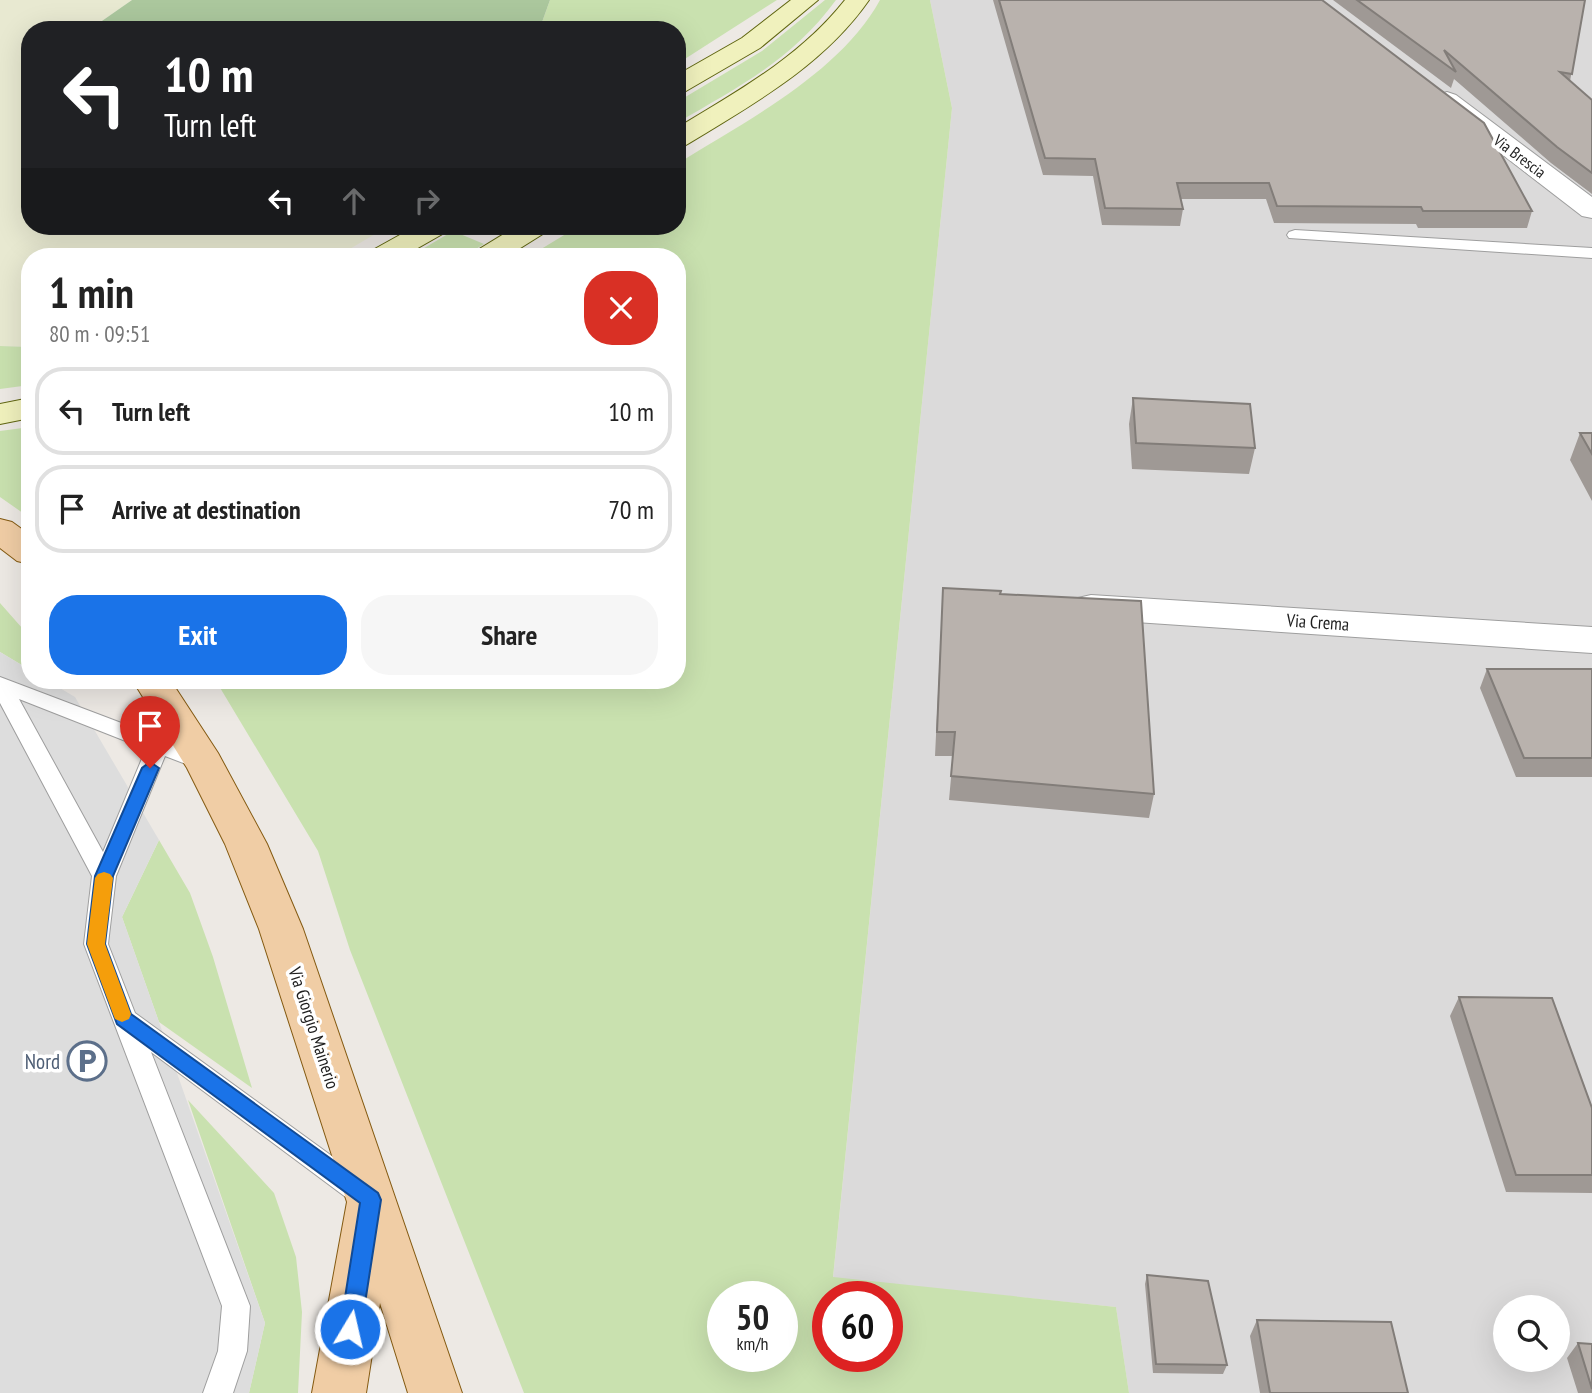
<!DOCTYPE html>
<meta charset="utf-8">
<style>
:root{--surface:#fff;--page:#f6f6f6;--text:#222;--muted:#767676;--line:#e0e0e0;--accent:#1a73e8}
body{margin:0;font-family:"PT Sans Narrow",sans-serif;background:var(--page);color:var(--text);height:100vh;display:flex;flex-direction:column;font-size:26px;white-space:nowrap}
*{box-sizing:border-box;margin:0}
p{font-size:23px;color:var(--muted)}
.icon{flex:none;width:38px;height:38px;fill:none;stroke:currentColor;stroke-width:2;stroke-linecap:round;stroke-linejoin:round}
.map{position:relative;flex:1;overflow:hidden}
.sheet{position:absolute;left:21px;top:248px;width:665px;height:441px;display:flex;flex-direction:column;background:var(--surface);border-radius:28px;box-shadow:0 7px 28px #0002}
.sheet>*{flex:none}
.top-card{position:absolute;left:21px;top:21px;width:665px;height:214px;border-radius:28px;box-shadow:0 7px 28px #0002;background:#202124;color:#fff;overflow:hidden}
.controls{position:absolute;left:1493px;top:1295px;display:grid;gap:14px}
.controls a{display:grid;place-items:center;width:77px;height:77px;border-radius:50%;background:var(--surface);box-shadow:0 7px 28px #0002;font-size:35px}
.speed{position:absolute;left:707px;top:1281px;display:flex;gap:14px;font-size:35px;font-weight:700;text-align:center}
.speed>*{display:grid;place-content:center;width:91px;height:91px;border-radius:50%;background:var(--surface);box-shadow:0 7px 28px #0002;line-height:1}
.speed small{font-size:18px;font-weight:400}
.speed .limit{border:10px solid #d22;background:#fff;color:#111}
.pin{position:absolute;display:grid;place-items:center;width:60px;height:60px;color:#fff;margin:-72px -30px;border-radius:50% 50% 50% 0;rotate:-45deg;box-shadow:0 0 7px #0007}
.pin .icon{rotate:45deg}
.me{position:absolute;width:77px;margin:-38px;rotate:9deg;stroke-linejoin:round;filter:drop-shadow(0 0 5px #0008)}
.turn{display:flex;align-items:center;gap:24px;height:147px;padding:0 28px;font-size:32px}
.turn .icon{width:91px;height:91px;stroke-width:2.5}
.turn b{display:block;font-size:49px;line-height:60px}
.lanes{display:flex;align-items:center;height:66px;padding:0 28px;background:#0003;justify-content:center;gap:35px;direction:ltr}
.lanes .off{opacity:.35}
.round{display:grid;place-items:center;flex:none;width:74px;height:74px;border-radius:28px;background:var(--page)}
.headline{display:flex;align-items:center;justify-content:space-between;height:119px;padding:0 28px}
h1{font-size:42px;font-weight:700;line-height:52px}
.cta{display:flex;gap:14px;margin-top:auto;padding:14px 28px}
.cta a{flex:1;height:80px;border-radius:28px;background:var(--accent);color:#fff;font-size:28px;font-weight:700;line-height:80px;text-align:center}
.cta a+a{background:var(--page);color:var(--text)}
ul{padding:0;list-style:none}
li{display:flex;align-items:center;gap:21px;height:88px;margin:0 14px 10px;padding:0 14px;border:4px solid var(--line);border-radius:28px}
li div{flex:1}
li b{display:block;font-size:26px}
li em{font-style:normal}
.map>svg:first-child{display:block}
</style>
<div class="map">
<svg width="1592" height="1393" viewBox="0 0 1592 1393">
<rect width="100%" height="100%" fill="#ede9e4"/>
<path fill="#dbdada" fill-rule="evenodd" d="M930,0h662v1393h-463l-13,-86 -283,-29 119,-1170zM1505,1307h53v53h-53z"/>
<path fill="#e8e9d1" d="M0,0h132l-43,30h-59v196h354l-7,7 -41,24h-306v90l-30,-1z"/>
<path fill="#c9e1af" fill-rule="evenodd" d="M550,0h227l-100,64v-34h-105l1,-4 -32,-1z
M825,0h11c-44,60 -96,86 -159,123v-21l85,-51z
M880,0h50l22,108 -119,1169 283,30 13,86h-605l-174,-443 -32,-99 -102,-170h461v-424h-149l51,-31h98v-62c69,-43 163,-91 203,-164zM723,1297h59v59h-59zM828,1297h59v59h-59z
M453,231l31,13 -21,13h-54z
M0,346l30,1v38l-30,4z
M30,427v91l-30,-21v-66z
M0,603l30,34v33l-30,-18z
M159,840l31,53 23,64 39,131 -93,-66 -37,-105z
M188,1100l86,93 22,64 6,55 -4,81h-49l16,-70z"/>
<path fill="#abc79d" d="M132,0h418l-9,25 32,1 -1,4h-483z"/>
<path fill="#ddd" d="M0,652l30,18v11h18l27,16 84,143 -37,77 143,406 -16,70h-249z"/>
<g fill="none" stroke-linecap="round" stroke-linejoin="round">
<g stroke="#9e9e9e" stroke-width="2">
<path id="lane" d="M1295,230l297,18v10l-303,-20 -2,-3 2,-3z
M0,677l153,58 3,-7 8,-3 8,3 3,5 -4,9 41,15 3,6 -3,6 -8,2 -39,-15 -49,120 -8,68 27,69 234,170 4,9 -4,9 -9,3 -9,-3 -200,-149 99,254 -3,45 -14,42h-30l15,-42 4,-45 -138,-362 8,-68 -92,-173zM19,699l127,50 -43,103z"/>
</g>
<g stroke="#9e9e9e" stroke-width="2">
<path id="street" d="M1447,92l9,3 136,102v21l-10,-2 -144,-111 -4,-5 4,-5z
M1091,595l501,32v26l-501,-34 -13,-3 -5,-9 5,-9z"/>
</g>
<g stroke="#606611" stroke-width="2">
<path id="secondary" d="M791,0h27l-58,48 -74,43 -9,3v-19l65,-37z
M845,0h24c-46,66 -116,104 -183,145l-9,2v-19c61,-37 123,-71 168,-128z
M416,226h34l-4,6 -44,25h-36l5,-6z
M517,226h33l-4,6 -40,25h-34l4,-6z
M30,398v20l-30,6v-20z"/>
</g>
<g stroke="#845a11" stroke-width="2">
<path id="primary" d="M0,519l12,3 18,13v29l-13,-3 -17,-13z
M133,681h38l47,72 49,91 36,85 159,464h-54l-28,-90 -14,90h-54l35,-191 -88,-273 -34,-85 -38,-76z"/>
</g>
<use href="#lane" fill="#fff" fill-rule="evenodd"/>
<use href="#street" fill="#fff" fill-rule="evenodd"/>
<use href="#secondary" fill="#f0f1bd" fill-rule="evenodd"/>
<use href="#primary" fill="#f0cda5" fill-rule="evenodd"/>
</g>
<path fill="#9f9995" d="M993,0h329l210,211 -5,17h-109l-2,-4 -142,-1 -8,-24h-85l2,10 -3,17 -78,-1 -9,-49 -50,-1z
M1333,0h252l-15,81 22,19v94l-41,-31 -97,-84 -3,9z
M1133,398l122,50 -6,26 -117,-5 -3,-45z
M1580,433h12v68l-22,-41z
M943,588l58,3v3l153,200 -5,24 -200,-18 4,-44h-18z
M1487,669h105v108h-76l-36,-89z
M1459,997l133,111v85l-86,-1 -56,-176z
M1147,1275l80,90 -4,9 -70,-1 -8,-89z
M1257,1320l151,73h-148l-10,-57z
M1578,1343l14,1v49h-14l-11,-35z"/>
<path fill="#b9b2ad" stroke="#827d79" stroke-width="2" d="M999,0h323l162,123 48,88h-109l-2,-4 -144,-1 -8,-23h-92l6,26 -78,-1 -10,-49 -50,-1z
M1357,0h228l-13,74 -12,-2 32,28v73l-35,-26 -113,-97 12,22z
M1133,398l117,6 5,44 -119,-5z
M1580,433h12v21z
M943,588l58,3 -1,3 141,7 13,193 -203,-18 4,-44h-18z
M1487,669h105v89h-68z
M1459,997l93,1 40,110v67h-76z
M1147,1275l61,6 19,84 -71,-1z
M1257,1320l134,2 17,71h-138z
M1578,1343l14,1v45z"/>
<path fill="#1a73e8" stroke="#114b97" stroke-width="2" d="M150,762l9,6 -46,108 -8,68 26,70 247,179 3,7 -20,129 -3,7 -8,3 -7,-3 -3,-7 20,-126 -243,-179 -30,-80 8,-68 47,-108z"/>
<path fill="#f59e0b" d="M104,872l6,2 3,4 -8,66 26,70 -2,5 -7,3 -7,-3 -2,-5 -26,-70 8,-66 3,-4z"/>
<defs>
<g id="parking-ring" transform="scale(2.0125)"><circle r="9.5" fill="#fff" stroke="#5c6f8a" stroke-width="1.5"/><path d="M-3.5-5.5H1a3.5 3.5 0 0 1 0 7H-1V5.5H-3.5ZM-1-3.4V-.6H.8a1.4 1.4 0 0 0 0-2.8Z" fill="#5c6f8a"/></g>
</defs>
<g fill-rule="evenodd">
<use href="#parking-ring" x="87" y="1061"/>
</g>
<g text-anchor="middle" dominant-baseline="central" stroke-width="7" stroke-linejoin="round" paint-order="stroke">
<g font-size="16" fill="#1d1d1d" stroke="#fff">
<text transform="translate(1520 156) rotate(37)">Via Brescia</text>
</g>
<g font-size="18" fill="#1d1d1d" stroke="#fff">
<text transform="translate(1318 622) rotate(4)">Via Crema</text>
<text transform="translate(314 1028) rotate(72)">Via Giorgio Mainerio</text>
</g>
<g font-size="21" fill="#4e5e75" stroke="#fff" text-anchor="end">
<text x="60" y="1061">Nord</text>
</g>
</g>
</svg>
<div class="controls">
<a><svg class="icon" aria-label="search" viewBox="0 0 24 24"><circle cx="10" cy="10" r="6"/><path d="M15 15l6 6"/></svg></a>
</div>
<div class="speed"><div>50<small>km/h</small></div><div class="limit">60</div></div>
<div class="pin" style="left:150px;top:768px;background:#d93025"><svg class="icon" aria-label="arrive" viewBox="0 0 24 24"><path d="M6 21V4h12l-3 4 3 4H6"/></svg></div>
<svg class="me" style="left:350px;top:1329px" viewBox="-20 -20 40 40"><circle r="17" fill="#1a73e8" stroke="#fff" stroke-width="3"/><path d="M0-11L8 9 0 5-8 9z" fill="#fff"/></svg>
<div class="top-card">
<div class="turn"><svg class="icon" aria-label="left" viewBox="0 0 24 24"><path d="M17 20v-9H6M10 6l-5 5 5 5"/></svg><div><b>10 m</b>Turn left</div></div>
<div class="lanes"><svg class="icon" aria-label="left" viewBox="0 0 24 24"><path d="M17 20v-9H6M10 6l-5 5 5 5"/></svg><svg class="icon off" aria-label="ahead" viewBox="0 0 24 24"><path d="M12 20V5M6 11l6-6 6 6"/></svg><svg class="icon off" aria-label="right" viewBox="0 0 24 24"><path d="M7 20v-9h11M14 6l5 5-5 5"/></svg></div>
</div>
<section class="sheet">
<div class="headline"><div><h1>1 min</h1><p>80 m · 09:51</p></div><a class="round" style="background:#d93025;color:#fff"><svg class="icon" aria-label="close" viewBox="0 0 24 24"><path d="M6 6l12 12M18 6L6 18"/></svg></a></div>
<ul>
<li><svg class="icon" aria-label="left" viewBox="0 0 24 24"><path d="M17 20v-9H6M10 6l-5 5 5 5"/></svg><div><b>Turn left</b></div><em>10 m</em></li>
<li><svg class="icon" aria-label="arrive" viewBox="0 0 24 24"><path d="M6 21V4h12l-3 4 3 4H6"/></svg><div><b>Arrive at destination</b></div><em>70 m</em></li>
</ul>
<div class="cta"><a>Exit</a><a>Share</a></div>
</section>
</div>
